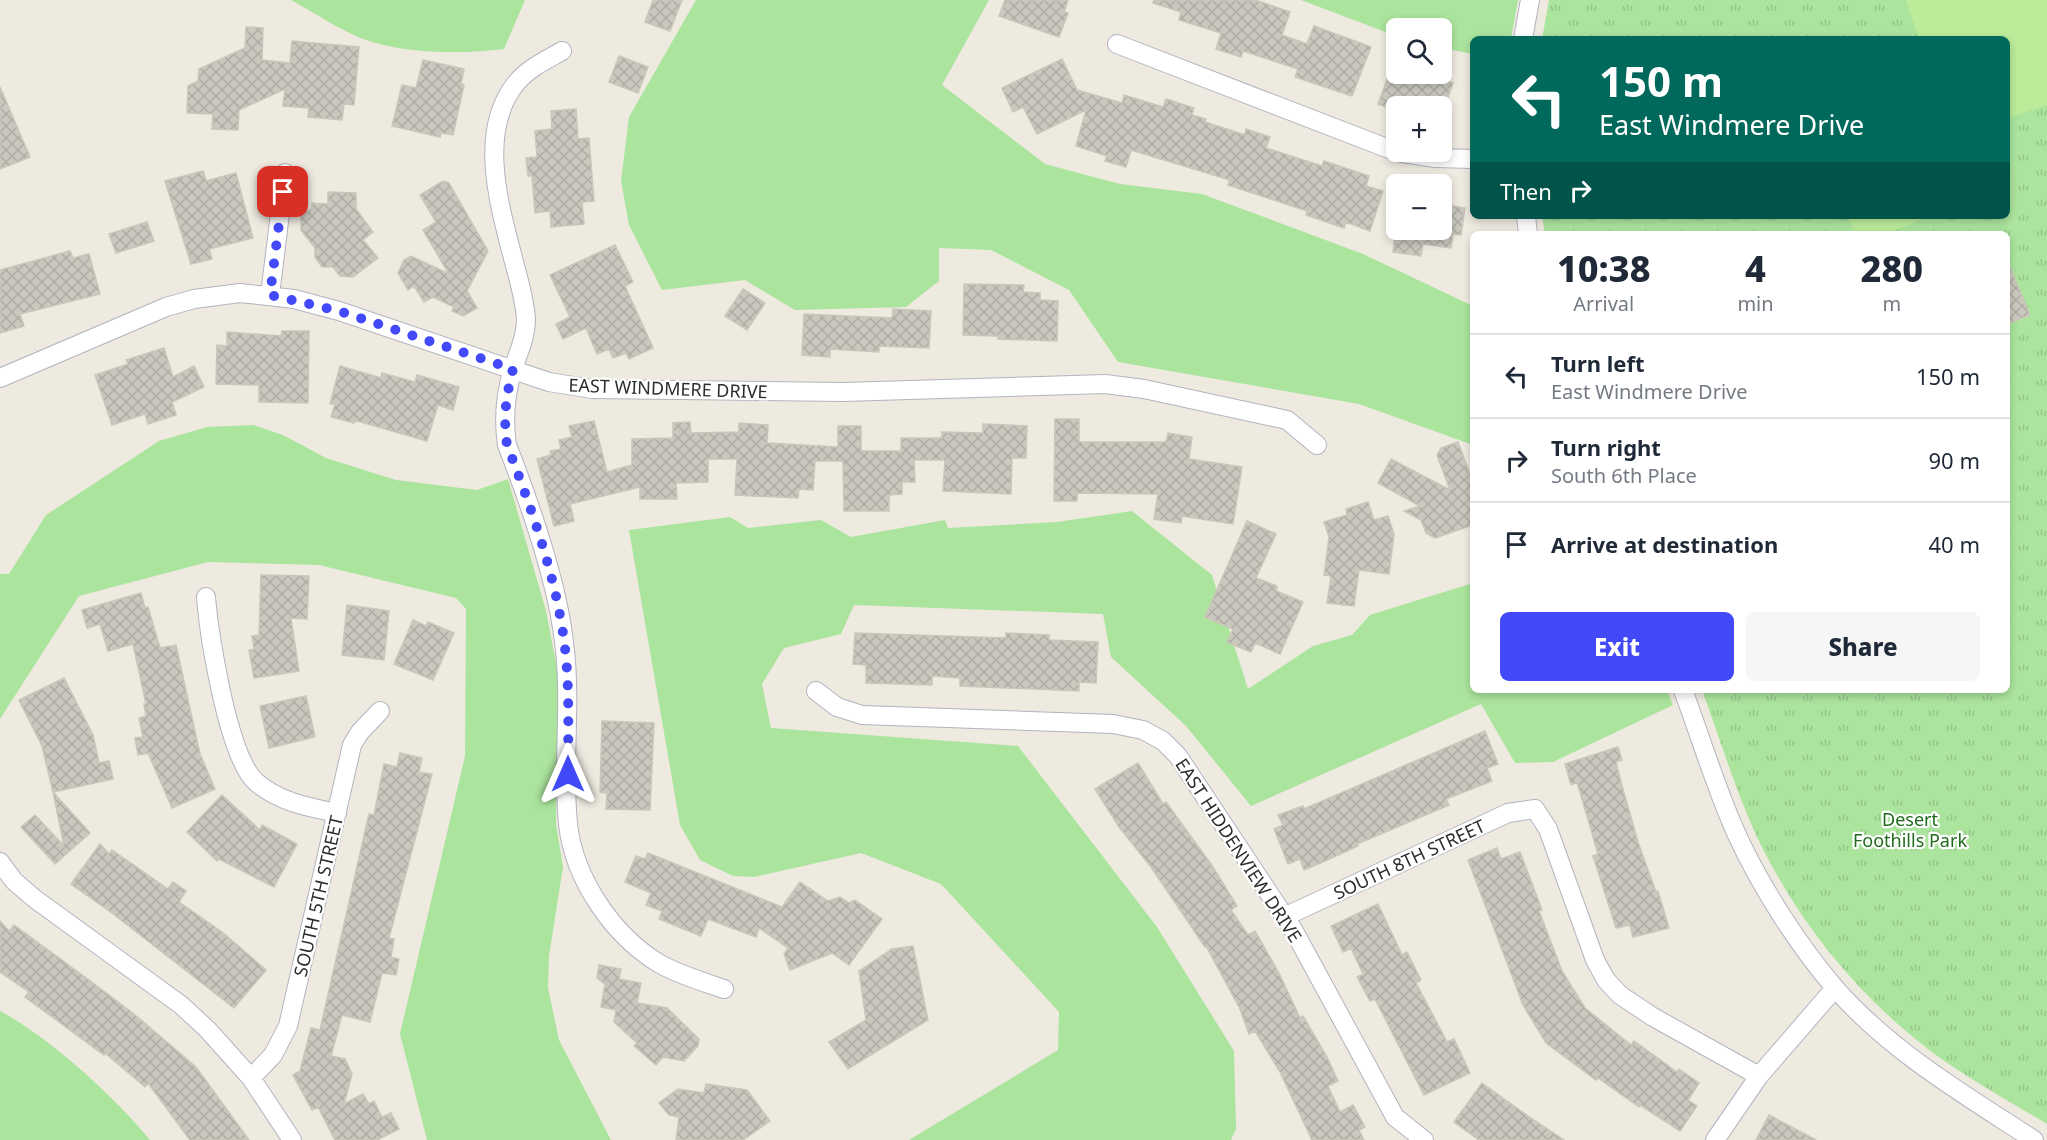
<!DOCTYPE html>
<meta charset="utf-8">
<style>
:root{--surface:#fff;--page:#f6f6f7;--text:#1f2937;--muted:#747a83;--line:#e0e1e3;--accent:#4149f9}
body{margin:0;font-family:"Noto Sans",sans-serif;background:var(--page);color:var(--text);height:100vh;display:flex;flex-direction:column;font-size:22px;white-space:nowrap}
*{box-sizing:border-box;margin:0}
p{font-size:20px;color:var(--muted)}
.icon{flex:none;width:33px;height:33px;fill:none;stroke:currentColor;stroke-width:2;stroke-linecap:round;stroke-linejoin:round}
.map{position:relative;flex:1;overflow:hidden}
.panel{position:absolute;left:1470px;top:231px;width:540px;height:462px;display:flex;flex-direction:column;background:var(--surface);border-radius:9px;box-shadow:0 3px 9px #0003}
.panel>*{flex:none}
.hud{position:absolute;left:1470px;top:36px;width:540px;height:183px;border-radius:9px;box-shadow:0 3px 9px #0003;background:#00695c;color:#fff;overflow:hidden}
.buttons{position:absolute;left:1386px;top:18px;display:grid;gap:12px}
.buttons a{display:grid;place-items:center;width:66px;height:66px;border-radius:9px;background:var(--surface);box-shadow:0 3px 9px #0003;font-size:30px}
.pin{position:absolute;display:grid;place-items:center;width:51px;height:51px;color:#fff;margin:-26px;border-radius:12px;box-shadow:0 3px 9px #0006}
.me{position:absolute;width:66px;margin:-33px;rotate:0deg;stroke-linejoin:round;filter:drop-shadow(0 0 4px #0008)}
.turn{display:flex;align-items:center;gap:21px;height:126px;padding:0 30px;font-size:27px}
.turn .icon{width:78px;height:78px;stroke-width:2.5}
.turn b{display:block;font-size:42px;line-height:51px}
.then{display:flex;align-items:center;height:57px;padding:0 30px;background:#0003;gap:12px;font-size:22px}
.eta{display:flex;justify-content:space-evenly;align-items:center;height:102px;text-align:center}
.eta b{font-size:36px;font-weight:800;line-height:42px}
.button{display:flex;gap:12px;margin-top:auto;padding:12px 30px}
.button a{flex:1;height:69px;border-radius:9px;background:var(--accent);color:#fff;font-size:24px;font-weight:800;line-height:69px;text-align:center}
.button a+a{background:var(--page);color:var(--text)}
ul{padding:0;list-style:none}
li{display:flex;align-items:center;gap:18px;height:84px;padding:0 30px;border-top:2px solid var(--line)}
li div{flex:1}
li b{display:block;font-size:22px}
li em{font-style:normal}
.map>svg:first-child{display:block}
</style>
<div class="map">
<svg width="2047" height="1140" viewBox="0 0 2047 1140">
<defs>
<pattern id="park-tufts" width="24" height="20" patternUnits="userSpaceOnUse" patternTransform="scale(1.5)"><rect width="24" height="20" fill="#abe49d"/><path d="M3 7l-1-3M5 7V3M7 7l1-3M15 17l-1-3M17 17v-4M19 17l1-3" fill="none" stroke="#93c488"/></pattern>
<pattern id="building-cross-hatch" width="8" height="8" patternUnits="userSpaceOnUse" patternTransform="scale(1.5)"><rect width="8" height="8" fill="#cac8be"/><path d="M0 0l8 8M0 8l8-8" fill="none" stroke="#aeaca4"/></pattern>
</defs>
<rect width="100%" height="100%" fill="#eeeae0"/>
<path fill="#abe49d" d="M291,0h234l-21,49c-40,5 -96,5 -135,-8 -25,-8 -54,-28 -78,-41z
M696,0h293l-47,85 103,79 75,20 82,10 161,60 110,52v139l-114,-41 -241,-42 -49,-72 -78,-40 -52,-2v33l-33,26 -111,3 -50,-30 -83,10 -33,-65 -8,-44 8,-64z
M1301,0h217l-7,39h-38v15l-31,-6v-20h-46v8z
M253,425l30,10 43,23 70,22 81,10 31,-11 38,132 13,68 -3,145 7,43 -14,89 -1,32 11,52 52,100h-184l-27,-106 65,-278 1,-147 -10,-11 -137,-33 -111,-3 -129,34 -79,123v-145h9l37,-59 113,-74 48,-14z
M1132,511l80,64 36,114 65,-43 39,-11 18,-20 103,-32v107h194l6,15 -120,57 -38,1 -34,-59 -230,102 -65,-80 -75,-69 -8,-43 -249,-9 -13,29 -57,14 -22,36 9,44 247,18 139,181 77,124 2,78 -5,11h-322l149,-90 1,-38 -118,-128 -80,-31 -107,24 -21,-1 -33,-16 -20,-35 -51,-295 101,-13 18,11 73,-8 30,17 94,-17 3,8 109,-6z
M0,1011c49,26 115,86 150,129h-150z"/>
<path fill="url(#park-tufts)" d="M1549,0h498v1124c-35,-21 -71,-41 -104,-64 -76,-54 -137,-127 -179,-209 -26,-51 -42,-107 -62,-161h305v-456h-462l-3,-18h465v-177h-465z"/>
<path fill="#bceb99" d="M1906,0h141v105l-40,13v-79h-88z
M1848,216h81l-42,18h-32z"/>
<path fill="url(#building-cross-hatch)" stroke="#cac6b9" stroke-width="1.5" d="M653,0h29l-12,31 -25,-9z
M1005,0h63l-4,12 4,1 -9,24 -60,-21z
M1154,0h101l35,12 -8,23 25,9 7,-18 57,21 -19,49 -57,-19 3,-8 -55,-18 -2,6 -25,-8 5,-16 -42,-13 2,-8 -28,-9z
M246,27l17,1 -1,32 28,3 2,-22 67,6 -5,58 -10,-1 -2,16 -34,-3 1,-9 -26,-2 2,-17 -46,21 -1,20 -26,-1 1,-15 -26,-1 1,-27 10,-5 1,-12 46,-21z
M619,56l29,11 -10,26 -29,-11z
M1062,59l15,31 45,13 2,-8 39,12 3,-8 28,9 -2,7 14,4 -1,3 40,13 1,-6 24,8 -4,11 56,18 2,-5 45,15 -3,10 17,5 -13,40 -24,-9 -2,6 -38,-13 1,-4 -79,-26 2,-5 -99,-30 -5,17 -21,-6 2,-5 -31,-10 10,-36 -49,24 -14,-27 -10,5 -11,-24z
M423,60l41,9 -3,15 3,1 -11,50 -12,-2 -1,4 -48,-11 10,-41 14,3z
M1389,74h38l26,9 -8,23h-49v5l-18,-7z
M0,87l30,70 -30,12z
M576,109l2,30 11,-1 5,63 -12,1 2,22 -33,3 -1,-16 -15,2 -3,-37h-4l-2,-18 11,-1 -2,-26 17,-2 -1,-18z
M203,171l3,10 30,-8 17,65 -44,11 3,10 -21,5 -26,-83z
M443,181l6,2 39,68 -21,40 10,17 -14,8 -11,-5 2,-4 -21,-10 -9,5 -10,-16 -6,4 -10,-17 6,-13 7,-4 38,18 -26,-44 13,-8 -16,-27z
M328,192l28,1v16l17,23 -10,8 15,18 -25,19 -13,-1 -7,-9h-11l-7,-10v-9l-14,-18v-14l11,-8v-5l16,1z
M1442,204l23,4 -4,27 -8,-1 -2,14 -28,-4 -2,12 -28,-4 3,-22h46z
M147,222l7,19 -38,12 -7,-19z
M615,245l18,37 -8,4 28,62 -24,11 -3,-6 -13,5 -4,-9 -12,5 -11,-26 -23,11 -7,-15 14,-7 -20,-42z
M70,251l3,7 16,-4 11,40 -80,20 4,12 -24,7v-63z
M2007,260l23,55 -23,9z
M964,284l60,1 -1,7 17,1v7l18,1 -1,40 -59,-2v-3l-35,-1z
M743,289l22,14 -18,27 -22,-14z
M893,309l38,2 -2,37 -50,-2v6l-49,-3v8l-28,-2 2,-41 88,4z
M282,331h27l-1,72 -49,-1v-17l-43,-1 1,-39 10,1v-14l54,4z
M164,348l9,29 21,-11 10,21 -32,15 4,13 -28,9 -3,-10 -33,11 -17,-50 33,-11 -2,-4z
M340,366l41,12 1,-5 33,9 2,-7 42,12 -6,23 -15,-5 -11,36 -73,-21v3l-23,-6 4,-13h-5z
M1055,419h24v23h87l2,-9 24,4 -3,22 53,8 -9,57 -51,-8 -1,7 -27,-4 4,-25 -81,-1v8h-23z
M594,421l13,51 25,-7v-26l41,-1v-15l17,-1 1,11 48,-1v-9l29,2 -1,18 71,4v-21h23v25h40v-13h41v-6l41,1v-9l44,2 -1,32h-14l-1,36 -68,-3 2,-31h-31l1,22h-13v12l-13,1v16h-45l-1,-50h-28l-2,29 -14,-1 -1,9 -63,-3 2,-36h-29v23l-32,1 1,16h-37v-12l-70,17 4,17 -20,5 -17,-67 14,-4 -1,-4 11,-2 -2,-9 13,-3 -3,-11z
M1458,442l15,40v43l-38,13 -9,-5 -5,-13 -17,-9 16,-5 -42,-23 13,-24 59,31 -13,-35 4,-7z
M1368,502l6,18 14,-4 6,18 -5,40 -30,-4 -5,36 -27,-3 4,-27 -7,-1 5,-38 -5,-15 23,-7 -1,-6z
M1247,521l29,13 -20,44 21,8 -1,5 27,11 -23,52 -25,-11 -4,9 -24,-10 6,-13 -28,-12z
M261,575l48,1 -2,43 -16,-1 8,53 -45,7 -5,-28 5,-1 -2,-13 7,-1z
M141,593l4,15 3,-1 12,41 16,-3 24,109 15,35 -43,19 -24,-55 -10,2 -3,-17 8,-1 -4,-19 7,-2 -2,-12h2l-13,-60 -25,7 -8,-27 -13,4 -5,-18z
M347,605l42,6 -5,49 -42,-5z
M413,620l13,6 2,-4 26,11 -21,47 -39,-16z
M855,633l151,5v-5l43,2v5l49,2 -2,41 -17,-1v9l-119,-5v-8l-28,-2v9l-66,-2v-18l-13,-1z
M64,678l29,57 6,28 10,-2 4,18 -60,13 -11,-46 -23,-46z
M306,696l9,41 -46,11 -9,-42z
M602,721l52,2 -4,87 -44,-1 1,-16 -7,-1z
M1485,731l13,33 -11,4 5,13 -46,18 3,6 -92,39 1,2 -33,15 -21,9 -4,-11 -12,5 -14,-35 9,-4 -5,-10 25,-9 1,3z
M1618,747l4,13 -6,2 5,20 17,60 18,50 2,-1 11,37 -36,9 -3,-12 -14,3 -23,-72 5,-2 -21,-72 -6,3 -6,-21z
M400,753l22,5 -3,14 13,2 -43,164 5,1 -3,18 8,2 -3,16 -14,-2 -12,49 -28,-7 -11,41 14,3 7,15 -8,30 19,-10 6,10 5,-3 8,16 9,-4 8,16 -22,11h-42l-17,-33 -6,3 -19,-35 7,-4 11,-43 9,2 49,-216 5,1 10,-51 13,3z
M1138,763l25,41 3,-2 47,65 24,39 -6,4 17,25 7,-4 24,42 21,45 3,-2 24,41 11,24 -10,5 12,26 13,-7 12,22 -6,3 5,10h-52l-32,-68 -25,-41 -6,3 -9,-25 -34,-63 -1,1 -54,-80 -32,-40 -24,-38z
M53,792l37,41 -35,31 -34,-37 14,-12 29,31z
M222,795l38,35 2,-5 35,19 -23,43 -55,-28 -2,2 -30,-29z
M100,844l9,10 3,-4 56,39 5,-7 13,9 -7,11 43,30 44,38 -32,38 -122,-95 -41,-29z
M1497,848l4,11 19,-7 22,58 -3,1 23,60 23,37 46,37 3,-4 43,31 2,-3 20,14 -11,17 9,6 -17,25 -40,-26 -1,2 -41,-29 -2,2 -50,-37 -23,-38 -55,-145z
M648,853l134,54 18,-25 28,19 12,-4 9,6 6,-3 27,19 -33,46 -17,-12 -42,17 -6,-16 4,-6 -29,-20 -3,9 -48,-18 -7,17 -42,-17 3,-8 -16,-6 5,-12 -26,-11 11,-26 9,3z
M1378,904l24,51 5,-3 14,28 -5,3 31,59 7,-3 16,34 -46,22 -49,-96 -5,2 -13,-24 6,-3 -12,-26 -8,4 -12,-26z
M0,921l9,10 5,-6 75,55 45,34 62,53 53,73h-59l-42,-57 -3,4 -40,-34 -1,2 -79,-58 4,-5 -29,-20z
M913,946l15,74 -80,49 -19,-27 37,-22 -7,-49 33,-22z
M599,965l22,4 -2,10 22,4 -4,20 30,5 32,31 -1,7 -14,15 -21,-4 -7,8 -22,-19 3,-3 -23,-21 2,-12 -15,-3 4,-23 -8,-6z
M1482,1083l46,33 36,24h-85l-25,-18z
M706,1084l41,6 23,31 -27,19h-67l3,-23 -10,-2 -10,-12 19,-14 26,4z
M1769,1115l47,25h-60z"/>
<g fill="none" stroke-linecap="round" stroke-linejoin="round">
<g stroke="#b3b3c0" stroke-width="20">
<path id="minor" d="M1523,39l7,-39
M1117,44l280,108 38,6 38,1
M562,51c-16,9 -33,17 -45,31 -40,48 -18,122 -4,176 5,20 12,41 13,62 0,18 -8,33 -13,49 -8,26 -10,49 -6,76 23,59 50,135 57,197 8,60 -2,122 4,182 6,55 45,112 92,140 20,11 43,18 64,25
M1526,216l2,18
M270,295l15,-122
M0,378l166,-71 28,-8 46,-6 54,6 45,12 210,71 43,7 251,3 262,-8 39,5 143,31 30,25
M206,597c3,38 22,160 50,185 23,20 52,25 81,31
M1683,690c18,48 33,99 54,145 24,52 61,110 98,153 55,63 130,107 199,152
M816,691l21,16 25,8 251,9 30,6 20,11 15,15 116,175 101,186 29,23
M0,862l14,19 21,18 146,106 26,24 44,49 41,62
M1284,917l224,-104 27,-4 13,20 47,131 11,20 14,15 33,22 106,59
M251,1078l22,-23 15,-29 64,-281 8,-13 20,-21
M1715,1140l44,-64 76,-88"/>
</g>
<use href="#minor" stroke="#fff" stroke-width="18"/>
</g>
<g fill="none" stroke-linecap="round" stroke-linejoin="round">
<path stroke="#4149f9" stroke-width="10" stroke-dasharray="0 18" d="M283,192l-13,103 69,16 174,58c-7,27 -10,49 -6,76 24,62 48,129 57,195 6,44 4,89 4,134"/>
</g>
<g text-anchor="middle" dominant-baseline="central" stroke-width="4.5" stroke-linejoin="round" paint-order="stroke">
<g font-size="18" fill="#2d2d2d" stroke="#fff">
<text transform="translate(668 388) rotate(2)">EAST WINDMERE DRIVE</text>
<text transform="translate(1239 850) rotate(57)">EAST HIDDENVIEW DRIVE</text>
<text transform="translate(1409 859) rotate(-25)">SOUTH 8TH STREET</text>
<text transform="translate(318 896) rotate(-77)">SOUTH 5TH STREET</text>
</g>
<g font-size="18" fill="#206b1b" stroke="#fff">
<text x="1910" y="819">Desert<tspan x="1910" dy="21">Foothills Park</tspan></text>
</g>
</g>
</svg>
<div class="buttons">
<a><svg class="icon" aria-label="search" viewBox="0 0 24 24"><circle cx="10" cy="10" r="6"/><path d="M15 15l6 6"/></svg></a>
<a>+</a>
<a>−</a>
</div>
<div class="pin" style="left:283px;top:192px;background:#d93025"><svg class="icon" aria-label="arrive" viewBox="0 0 24 24"><path d="M6 21V4h12l-3 4 3 4H6"/></svg></div>
<svg class="me" style="left:568px;top:774px" viewBox="-20 -20 40 40"><path d="M0-17L14 15 0 8-14 15z" fill="#4149f9" stroke="#fff" stroke-width="4"/></svg>
<div class="hud">
<div class="turn"><svg class="icon" aria-label="left" viewBox="0 0 24 24"><path d="M17 20v-9H6M10 6l-5 5 5 5"/></svg><div><b>150 m</b>East Windmere Drive</div></div>
<div class="then">Then<svg class="icon" aria-label="right" viewBox="0 0 24 24"><path d="M7 20v-9h11M14 6l5 5-5 5"/></svg></div>
</div>
<section class="panel">
<div class="eta">
<div><b>10:38</b><p>Arrival</p></div>
<div><b>4</b><p>min</p></div>
<div><b>280</b><p>m</p></div>
</div>
<ul>
<li><svg class="icon" aria-label="left" viewBox="0 0 24 24"><path d="M17 20v-9H6M10 6l-5 5 5 5"/></svg><div><b>Turn left</b><p>East Windmere Drive</p></div><em>150 m</em></li>
<li><svg class="icon" aria-label="right" viewBox="0 0 24 24"><path d="M7 20v-9h11M14 6l5 5-5 5"/></svg><div><b>Turn right</b><p>South 6th Place</p></div><em>90 m</em></li>
<li><svg class="icon" aria-label="arrive" viewBox="0 0 24 24"><path d="M6 21V4h12l-3 4 3 4H6"/></svg><div><b>Arrive at destination</b></div><em>40 m</em></li>
</ul>
<div class="button"><a>Exit</a><a>Share</a></div>
</section>
</div>
